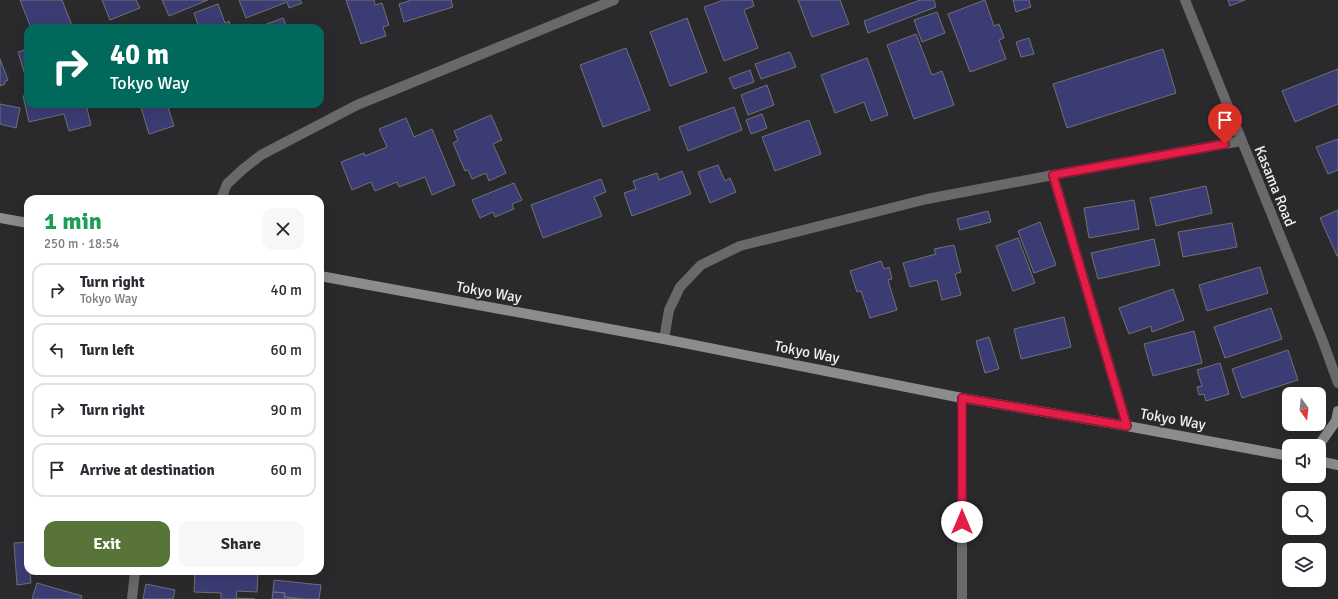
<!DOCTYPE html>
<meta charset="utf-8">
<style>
:root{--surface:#fff;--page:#f7f7f7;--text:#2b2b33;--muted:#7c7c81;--line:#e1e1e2;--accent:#587439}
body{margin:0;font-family:Signika,sans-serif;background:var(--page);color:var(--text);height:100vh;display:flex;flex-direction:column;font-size:15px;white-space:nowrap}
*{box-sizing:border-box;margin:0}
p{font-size:13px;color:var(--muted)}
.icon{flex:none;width:22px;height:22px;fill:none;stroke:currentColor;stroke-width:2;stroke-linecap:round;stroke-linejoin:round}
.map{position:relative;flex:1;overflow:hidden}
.drawer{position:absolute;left:24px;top:195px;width:300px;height:380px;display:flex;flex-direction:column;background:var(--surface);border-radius:12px;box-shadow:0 4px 16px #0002}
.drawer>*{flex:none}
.guide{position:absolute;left:24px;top:24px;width:300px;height:84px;border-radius:12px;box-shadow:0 4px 16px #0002;background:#00695c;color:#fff;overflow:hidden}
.needle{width:26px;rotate:165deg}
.buttons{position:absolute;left:1282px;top:387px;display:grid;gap:8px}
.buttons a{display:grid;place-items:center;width:44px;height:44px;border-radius:8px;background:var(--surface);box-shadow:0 4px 16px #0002;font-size:20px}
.pin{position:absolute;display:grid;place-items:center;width:34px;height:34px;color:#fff;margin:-41px -17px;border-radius:50% 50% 50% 0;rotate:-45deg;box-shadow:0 0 4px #0007}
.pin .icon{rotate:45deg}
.me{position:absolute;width:44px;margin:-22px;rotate:0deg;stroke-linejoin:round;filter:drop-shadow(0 0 3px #0008)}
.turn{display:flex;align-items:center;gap:14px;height:84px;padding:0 20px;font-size:18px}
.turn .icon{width:52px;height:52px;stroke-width:2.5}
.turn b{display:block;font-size:28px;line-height:34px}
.round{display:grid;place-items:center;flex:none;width:42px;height:42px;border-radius:12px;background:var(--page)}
.summary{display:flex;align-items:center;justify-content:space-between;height:68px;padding:0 20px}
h1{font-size:24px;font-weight:700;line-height:30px;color:#1e9e55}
.primary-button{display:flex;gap:8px;margin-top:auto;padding:8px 20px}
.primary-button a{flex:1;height:46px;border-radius:12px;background:var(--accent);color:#fff;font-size:16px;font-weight:700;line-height:46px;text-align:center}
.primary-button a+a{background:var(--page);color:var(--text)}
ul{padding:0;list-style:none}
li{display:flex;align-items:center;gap:12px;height:54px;margin:0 8px 6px;padding:0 12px;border:2px solid var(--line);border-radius:12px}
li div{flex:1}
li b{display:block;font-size:15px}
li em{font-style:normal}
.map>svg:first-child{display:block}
</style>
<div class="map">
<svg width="1338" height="599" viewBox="0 0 1338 599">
<rect width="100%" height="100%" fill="#2a2a2d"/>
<path fill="#3b3c73" stroke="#717174" d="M20,0h42l11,28h-42z
M102,0h34l4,8 -30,12z
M162,0h46l-39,16z
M239,0h61l2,3 -13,5 -2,-6 -41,16z
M346,0h28l1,5 7,-2 7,22 -6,2 3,9 -25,8z
M409,0h42l2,7 -49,15 -5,-18 10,-3z
M724,0h28l2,6 -10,4 14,38 -34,13 -20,-54z
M798,0h42l9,24 -37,13z
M920,0h14l2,7 -68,26 -4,-12z
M985,0l9,26 5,-2 5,14 -5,2 7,19 -36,13 -22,-58z
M1013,0h16l2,7 -15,5z
M1228,0h17l-15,6z
M218,4l7,19 4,-2 2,7h-32l-5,-15z
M937,12l8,21 -23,9 -8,-22z
M283,18l4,10h-31z
M687,18l20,54 -37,14 -20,-54z
M916,34l16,41 10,-4 12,34 -40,14 -27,-74z
M1029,38l5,16 -13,3 -5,-15z
M626,48l24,62 -47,17 -23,-62z
M28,49v28l-2,1 -8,-26z
M1163,49l13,44 -109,35 -14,-44z
M790,52l6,15 -35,12 -6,-15z
M867,58l21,57 -17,6 -7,-19 -29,11 -14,-38z
M0,59l8,21 -4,2 1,2 -5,2z
M1338,69v35l-43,18 -13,-31z
M750,70l4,12 -20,7 -5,-11z
M767,85l7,20 -26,10 -7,-20z
M28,95v9h58l5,21 -22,6 -5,-17 -35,8 -6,-26z
M0,104l20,4 -4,20 -16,-4z
M140,104h27l7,22 -25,8z
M734,107l8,23 -54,21 -9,-24z
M762,114l5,14 -16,6 -5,-14z
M491,115l11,25 -9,4 13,29 -17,8 -3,-8 -14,6 -4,-9 -3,1 -12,-28 5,-3 -4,-9z
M406,118l8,19 18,-8 23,56 -23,10 -7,-18 -26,10 -2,-5 -22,9 -4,-9 -19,8 -11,-28 23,-9 1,3 22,-9 -8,-18z
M809,120l12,34 -46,17 -13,-34z
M1338,139v31l-10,4 -12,-27z
M718,165l7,16 5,-3 6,14 -26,11 -12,-31z
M682,171l9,23 -59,22 -8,-23 12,-4 -3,-8 24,-8 2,7z
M601,179l5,13 -12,5 8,19 -59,22 -12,-33z
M514,183l8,17 -10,4 2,5 -19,8 -2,-5 -13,6 -8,-18z
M1206,186l6,27 -56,13 -6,-28z
M1134,200l5,29 -50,9 -5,-30z
M1338,210v46h-1l-17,-38z
M988,211l3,11 -31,8 -3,-11z
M1040,222l16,43 -22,8 -16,-42z
M1232,223l5,24 -54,10 -5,-25z
M1018,238l17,45 -22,8 -17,-45z
M1154,239l6,26 -62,14 -7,-26z
M954,245l7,27 -6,2 6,21 -19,5 -5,-20 -27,7 -7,-24 33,-9 -2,-5z
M881,261l3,8 5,-2 3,12 -4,1 9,30 -27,8 -9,-27 -4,1 -7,-21z
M1260,267l8,26 -61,18 -8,-26z
M1173,289l11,31 -32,12 -1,-6 -22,8 -10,-26z
M1271,308l11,31 -57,19 -11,-31z
M1064,317l7,30 -50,12 -7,-30z
M1194,331l8,32 -49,13 -9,-32z
M989,337l10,32 -14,4 -9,-32z
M1288,350l10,30 -56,18 -10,-29z
M1220,363l9,31 -23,7 -2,-7 -5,1 -2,-8 5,-1 -5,-16z
M27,542l1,29h2l1,12 -14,2 -3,-42z
M195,571l63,2 -1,19 -20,-1 -1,7 19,1h-34v-6l-27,-1z
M274,580l47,5 -2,14h-15l-20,-2 1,-4 -12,-1z
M37,583l45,13 -1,3h-49z
M146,584l29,6 -2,9h-30z
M273,592l12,1 -1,4 14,2h-26z"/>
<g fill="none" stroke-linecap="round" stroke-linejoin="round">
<path stroke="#69696a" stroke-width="10" d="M1053,175l74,251
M221,199l6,-15 15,-14 19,-15 96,-50 257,-105
M664,339l5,-29 11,-23 21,-22 39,-19 187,-47 126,-24 188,-34
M132,599l3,-28
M962,599v-201"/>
<path stroke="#69696a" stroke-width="10" d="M1185,0l137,339 16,44"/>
<path stroke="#8c8c8e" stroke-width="10" d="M0,218l28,5
M320,276l344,63 298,59 165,28 162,30
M1316,446l3,-1 17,-24 2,-10
M1319,461l19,4"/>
</g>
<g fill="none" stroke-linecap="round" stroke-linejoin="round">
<g stroke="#92132f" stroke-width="10">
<path id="route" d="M962,522v-124l165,28 -74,-251 172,-31"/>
</g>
<use href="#route" stroke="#e11d48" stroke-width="7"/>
</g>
<g text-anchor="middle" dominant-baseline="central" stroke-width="4" stroke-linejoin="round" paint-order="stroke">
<g font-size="15" fill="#efeff1" stroke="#2a2a2d">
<text transform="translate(1275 186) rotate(68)">Kasama Road</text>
<text transform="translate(489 292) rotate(10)">Tokyo Way</text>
<text transform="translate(807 352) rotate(11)">Tokyo Way</text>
<text transform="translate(1173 419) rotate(10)">Tokyo Way</text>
</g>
</g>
</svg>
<div class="buttons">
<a><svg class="needle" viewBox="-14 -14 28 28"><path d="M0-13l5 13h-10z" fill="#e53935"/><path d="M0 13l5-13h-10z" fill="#7c7c81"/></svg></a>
<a><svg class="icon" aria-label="sound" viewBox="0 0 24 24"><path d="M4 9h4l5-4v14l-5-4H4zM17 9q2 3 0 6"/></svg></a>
<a><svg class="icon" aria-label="search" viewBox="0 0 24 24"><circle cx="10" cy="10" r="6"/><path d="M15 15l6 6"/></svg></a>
<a><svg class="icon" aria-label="layers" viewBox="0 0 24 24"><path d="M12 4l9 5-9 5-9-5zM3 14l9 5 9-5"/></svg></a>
</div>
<div class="pin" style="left:1225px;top:144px;background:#d93025"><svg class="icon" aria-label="arrive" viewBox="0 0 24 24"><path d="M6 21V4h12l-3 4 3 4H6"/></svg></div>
<svg class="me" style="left:962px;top:522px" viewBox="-20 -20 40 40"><circle r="19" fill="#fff"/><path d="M0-13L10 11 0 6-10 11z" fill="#e11d48"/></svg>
<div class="guide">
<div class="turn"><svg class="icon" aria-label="right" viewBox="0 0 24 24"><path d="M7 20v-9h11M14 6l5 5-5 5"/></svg><div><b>40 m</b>Tokyo Way</div></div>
</div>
<section class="drawer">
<div class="summary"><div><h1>1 min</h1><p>250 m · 18:54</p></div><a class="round"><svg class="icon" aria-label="close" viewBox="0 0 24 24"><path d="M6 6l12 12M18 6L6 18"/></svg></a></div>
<ul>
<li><svg class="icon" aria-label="right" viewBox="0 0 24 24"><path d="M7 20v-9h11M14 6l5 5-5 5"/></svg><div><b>Turn right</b><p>Tokyo Way</p></div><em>40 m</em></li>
<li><svg class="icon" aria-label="left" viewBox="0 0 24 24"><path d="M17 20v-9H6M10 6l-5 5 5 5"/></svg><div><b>Turn left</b></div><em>60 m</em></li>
<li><svg class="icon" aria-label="right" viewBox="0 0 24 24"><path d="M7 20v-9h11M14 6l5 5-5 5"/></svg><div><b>Turn right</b></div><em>90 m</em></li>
<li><svg class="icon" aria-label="arrive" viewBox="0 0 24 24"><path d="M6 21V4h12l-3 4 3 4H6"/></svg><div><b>Arrive at destination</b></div><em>60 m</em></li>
</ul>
<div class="primary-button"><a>Exit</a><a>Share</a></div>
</section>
</div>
